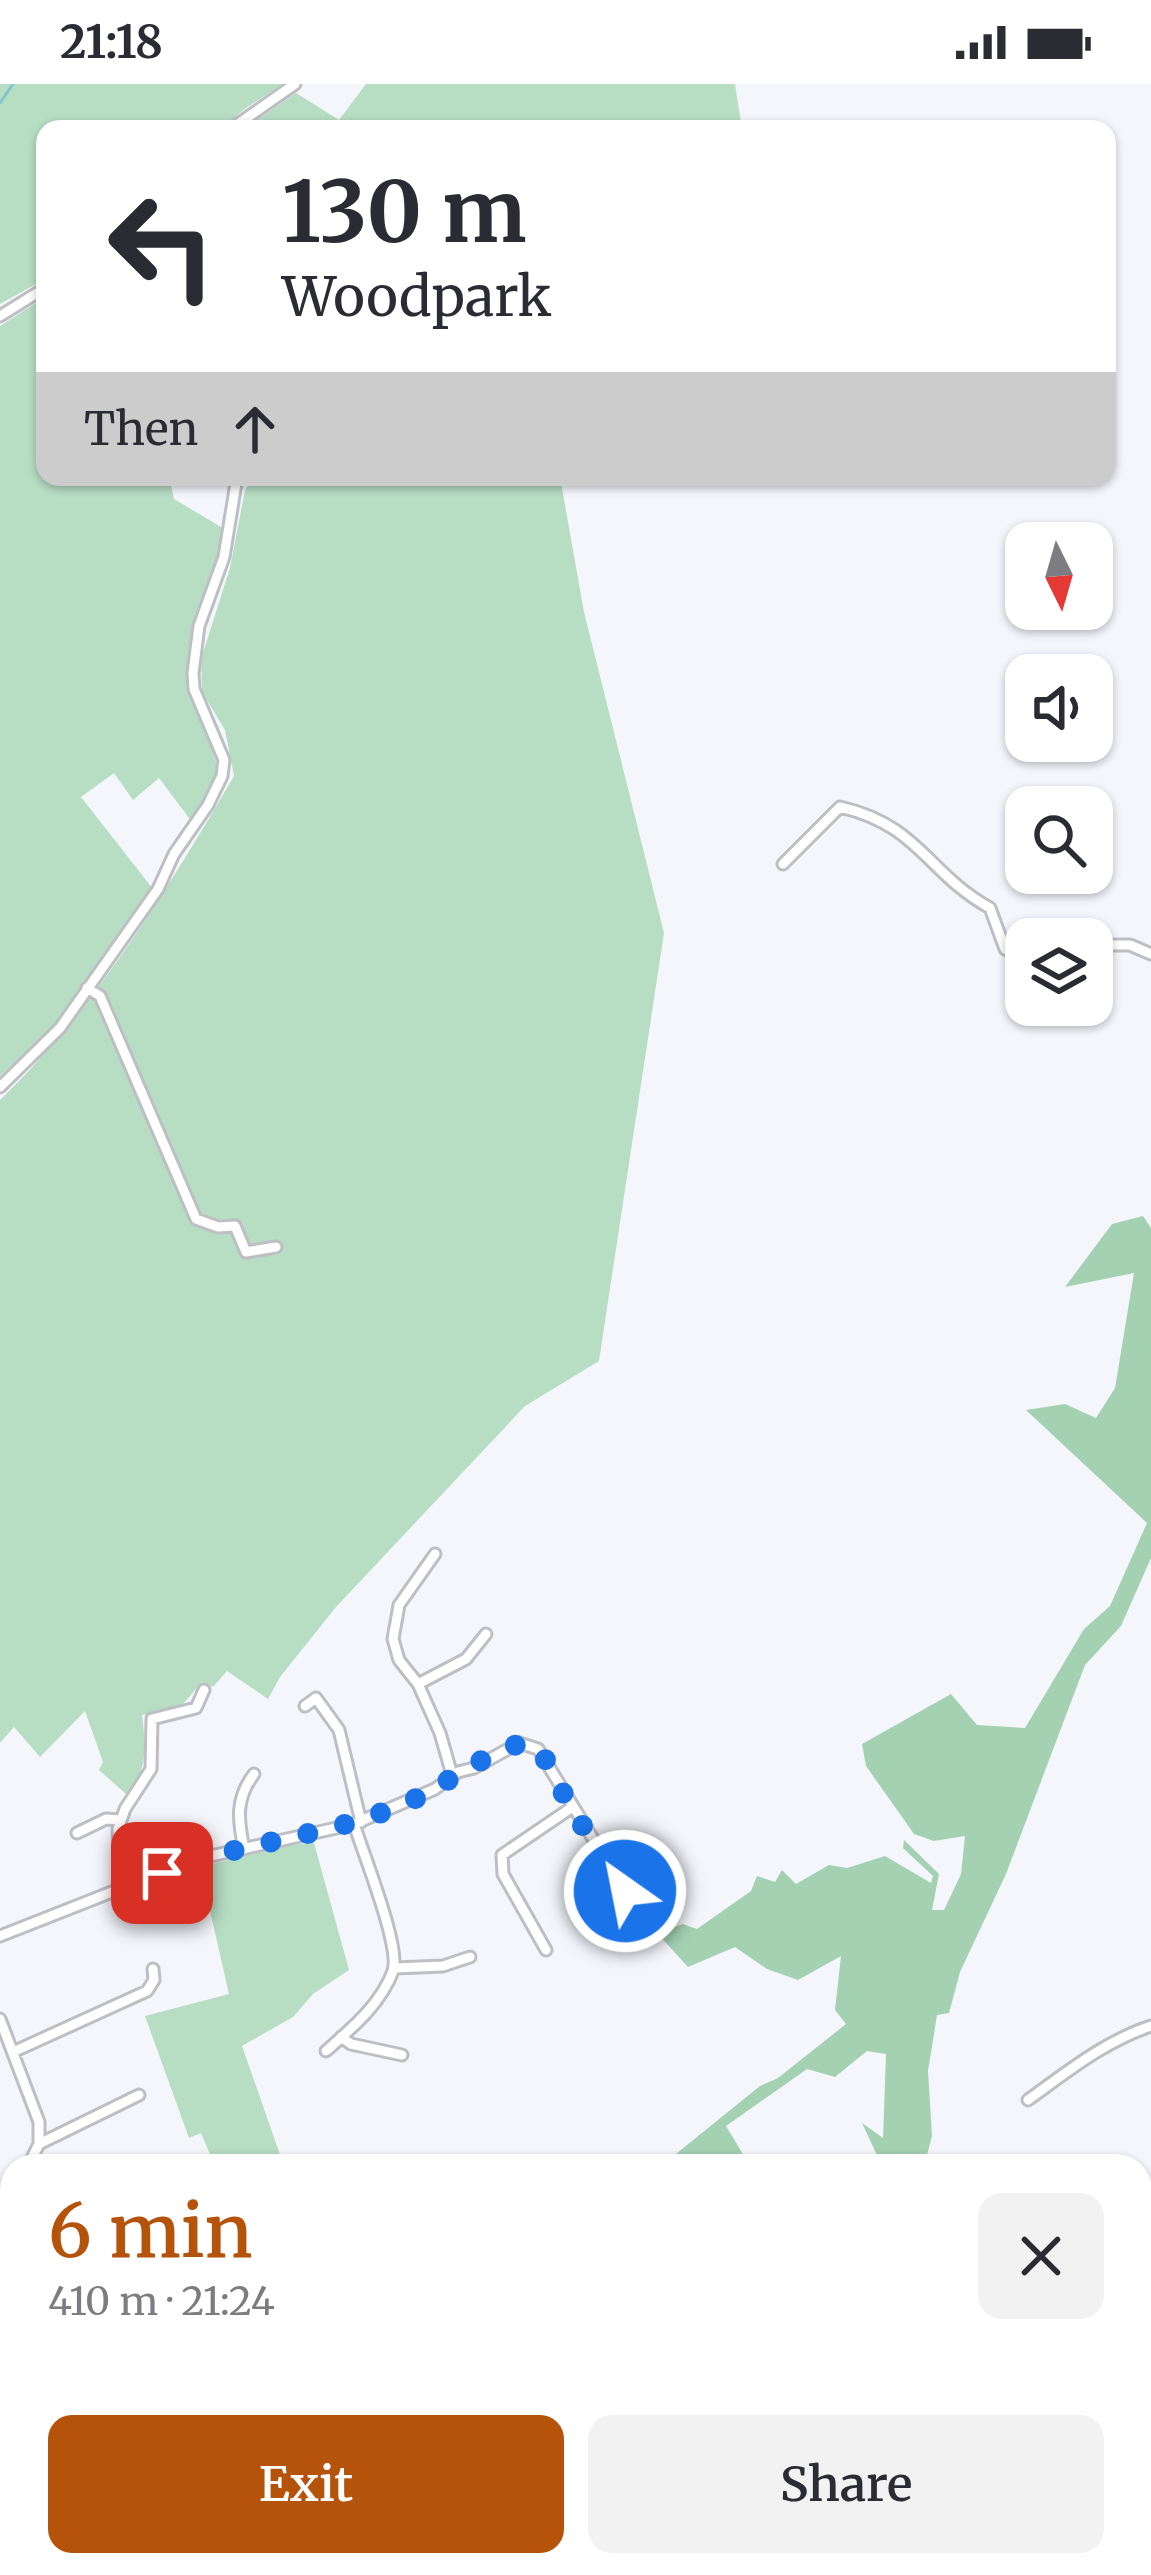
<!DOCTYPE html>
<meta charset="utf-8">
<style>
:root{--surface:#fff;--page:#f2f2f3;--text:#2b2b33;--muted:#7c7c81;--accent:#b45309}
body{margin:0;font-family:Merriweather,serif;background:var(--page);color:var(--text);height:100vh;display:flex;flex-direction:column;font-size:45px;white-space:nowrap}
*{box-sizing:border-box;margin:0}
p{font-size:39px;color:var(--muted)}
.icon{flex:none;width:66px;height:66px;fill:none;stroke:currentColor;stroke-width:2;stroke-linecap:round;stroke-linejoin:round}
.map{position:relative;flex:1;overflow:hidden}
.sheet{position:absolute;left:0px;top:2070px;width:1152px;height:423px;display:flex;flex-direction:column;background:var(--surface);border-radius:36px 36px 0 0;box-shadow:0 3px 9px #0004}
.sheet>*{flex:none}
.hud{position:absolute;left:36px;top:36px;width:1080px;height:366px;border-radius:24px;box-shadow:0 3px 9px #0004;background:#fff;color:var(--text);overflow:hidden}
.needle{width:78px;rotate:175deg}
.controls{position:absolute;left:1005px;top:438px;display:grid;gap:24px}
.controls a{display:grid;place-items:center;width:108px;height:108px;border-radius:24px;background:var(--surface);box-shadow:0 3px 9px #0004;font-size:60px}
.pin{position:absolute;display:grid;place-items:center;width:102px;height:102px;color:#fff;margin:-51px;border-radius:24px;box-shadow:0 6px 18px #0006}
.me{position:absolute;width:132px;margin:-66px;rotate:327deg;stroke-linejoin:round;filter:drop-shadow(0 0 9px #0008)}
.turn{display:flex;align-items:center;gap:42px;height:252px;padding:0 48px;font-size:54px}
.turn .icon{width:156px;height:156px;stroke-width:2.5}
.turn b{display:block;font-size:84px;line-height:102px}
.then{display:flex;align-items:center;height:114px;padding:0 48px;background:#0003;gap:24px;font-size:45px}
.round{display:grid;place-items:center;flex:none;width:126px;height:126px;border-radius:24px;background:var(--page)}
.headline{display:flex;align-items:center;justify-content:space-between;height:204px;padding:0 48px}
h1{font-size:72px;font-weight:600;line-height:90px;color:var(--accent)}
.primary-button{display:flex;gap:24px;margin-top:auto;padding:24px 48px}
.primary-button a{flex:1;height:138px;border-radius:24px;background:var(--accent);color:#fff;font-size:48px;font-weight:600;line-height:138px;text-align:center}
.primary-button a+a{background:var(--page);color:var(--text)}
.status{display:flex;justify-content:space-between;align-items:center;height:84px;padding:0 60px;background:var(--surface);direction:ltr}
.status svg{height:33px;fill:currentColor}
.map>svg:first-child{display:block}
</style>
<div class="status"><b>21:18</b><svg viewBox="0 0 49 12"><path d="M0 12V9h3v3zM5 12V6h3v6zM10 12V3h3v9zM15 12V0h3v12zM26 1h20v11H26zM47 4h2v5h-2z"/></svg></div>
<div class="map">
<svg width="1151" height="2491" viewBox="0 0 1151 2491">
<rect width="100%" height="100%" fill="#f5f6fc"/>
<path fill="#b7ddc3" d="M0,0h283l-40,26 -21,19h-177v150l-45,25z
M366,0h369l7,45h-498l52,-36 43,27z
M45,213v180h124l5,22 52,31 -36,148 30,96 -28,48 -33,-44 -26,22 -19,-27 -33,24 72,92 -104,143 -49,44v-750z
M254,393h306l24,135 80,321 -65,428 -74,45 -189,201 -56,70 -12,22 -41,-28 -14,16 -11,-5 -25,29 -35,4c4,31 6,55 -15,80l-28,-25 4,-8 -18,-51 -45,46 -26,-30 -14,16v-643c96,-93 167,-210 234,-324l-9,-46 -23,-38 -1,-33 29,-91 15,-78z
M314,1759l35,127 -36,24 -20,23 -51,29 42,120h-69l-14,-33 -12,5 -44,-122 84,-22 -29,-127 90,-22z
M12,2124v357h35l-5,5 -42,-4v-150l10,-21 -10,-15v-155z"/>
<path fill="#a3d1b2" d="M1143,1132l8,12v330l-30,68 -36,39 -79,209 -46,98 -11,41 -12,2 -9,56 4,65 -8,30h-42l-20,-43 21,15 3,-84 -19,-3 -32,26 -28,-8 -81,57 24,40h-89l99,-80 18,-8 68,-54 -11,-14 6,-54 -43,24 -31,-11 -32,-22 -47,20 -31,-34 26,-9 14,5 54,-38 6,-15 18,6 7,-12 14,14 33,-19 18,3 38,-12 46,27 2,-7 -30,-28 1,-8 35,34 -7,36h12l17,-36 4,-38 -31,5 -20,-7 -48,-68 -4,-22 89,-50 26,31 48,3 59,-99 26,-23 37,-83 -121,-113 39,-6 31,14 19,-30 19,-115 -69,14 47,-63z"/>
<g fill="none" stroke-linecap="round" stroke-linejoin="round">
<path stroke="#86c6ca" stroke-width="3" d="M0,19l13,-19"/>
<g stroke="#bebfc4" stroke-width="15">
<path id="minor" d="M231,45l64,-45
M0,232l45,-28
M783,780l57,-57c79,18 87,66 150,101l15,41 11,6 10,-3
M1092,861h38l21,9
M87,904l13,8 96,223 22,8 17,-1 11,26 30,-5
M0,1003l60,-59 98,-139 16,-35 34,-49 14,-29 2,-16 -30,-71 -1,-16 6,-47 25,-69 13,-80
M435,1470l-36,51 -6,34 6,21 19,24 22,49 12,42
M418,1600l48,-25 20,-25
M305,1622l11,-8 23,32 22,92
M77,1749l29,-14 14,1
M244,1765c-6,-29 -9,-50 10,-75
M131,1801l-12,-33 -1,-23 7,-20 26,-40 1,-50 44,-11 8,-18
M0,1852l193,-76 161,-36 81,-35 23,-17 16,-4 45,-25 19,6 87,142
M546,1866l-43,-76 -1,-19 69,-47
M395,1884l48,-2 27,-9
M0,1935l39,103v22l-11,22
M341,1953l10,7 51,11
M326,1967c26,-23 55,-47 67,-80 8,-24 -30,-118 -39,-147
M13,1968l134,-61 7,-11 -1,-11
M1028,2016c39,-28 77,-59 123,-74
M39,2060l100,-49
M0,2126l12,-18
M1140,2218l11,-4
M1140,2282l11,1
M1140,2372l11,-28
M279,2481l8,10
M892,2481l3,10
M948,2481v10
M171,2491l14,-10
M1073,2491l9,-10
M1111,2491l6,-10"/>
</g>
<use href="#minor" stroke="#fff" stroke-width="9"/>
</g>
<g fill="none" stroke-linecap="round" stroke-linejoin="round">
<path stroke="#1a73e8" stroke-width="21" stroke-dasharray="0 37.8" d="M162,1789c89,-36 187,-36 272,-84 17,-10 79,-52 97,-45 11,4 16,20 21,29 22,41 47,79 73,118"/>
</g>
</svg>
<div class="controls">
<a><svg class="needle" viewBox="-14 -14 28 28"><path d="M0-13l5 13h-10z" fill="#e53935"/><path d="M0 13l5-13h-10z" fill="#7c7c81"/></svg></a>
<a><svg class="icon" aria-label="sound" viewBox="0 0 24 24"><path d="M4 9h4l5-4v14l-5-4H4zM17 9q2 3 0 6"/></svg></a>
<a><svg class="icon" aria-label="search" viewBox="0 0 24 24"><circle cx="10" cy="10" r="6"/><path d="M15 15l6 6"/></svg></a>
<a><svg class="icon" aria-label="layers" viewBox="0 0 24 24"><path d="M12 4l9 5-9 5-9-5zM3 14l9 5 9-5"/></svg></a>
</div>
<div class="pin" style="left:162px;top:1789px;background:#d93025"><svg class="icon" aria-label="arrive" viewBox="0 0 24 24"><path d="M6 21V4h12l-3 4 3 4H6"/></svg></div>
<svg class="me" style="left:625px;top:1807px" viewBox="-20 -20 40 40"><circle r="17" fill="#1a73e8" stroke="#fff" stroke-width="3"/><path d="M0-11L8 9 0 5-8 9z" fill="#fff"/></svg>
<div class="hud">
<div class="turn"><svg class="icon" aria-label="left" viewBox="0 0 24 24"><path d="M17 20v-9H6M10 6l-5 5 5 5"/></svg><div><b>130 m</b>Woodpark</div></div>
<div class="then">Then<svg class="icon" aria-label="ahead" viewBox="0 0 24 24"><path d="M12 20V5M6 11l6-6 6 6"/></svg></div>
</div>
<section class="sheet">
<div class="headline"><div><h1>6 min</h1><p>410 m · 21:24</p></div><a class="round"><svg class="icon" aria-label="close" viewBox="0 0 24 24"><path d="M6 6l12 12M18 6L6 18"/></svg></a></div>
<div class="primary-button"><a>Exit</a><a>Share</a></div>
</section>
</div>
